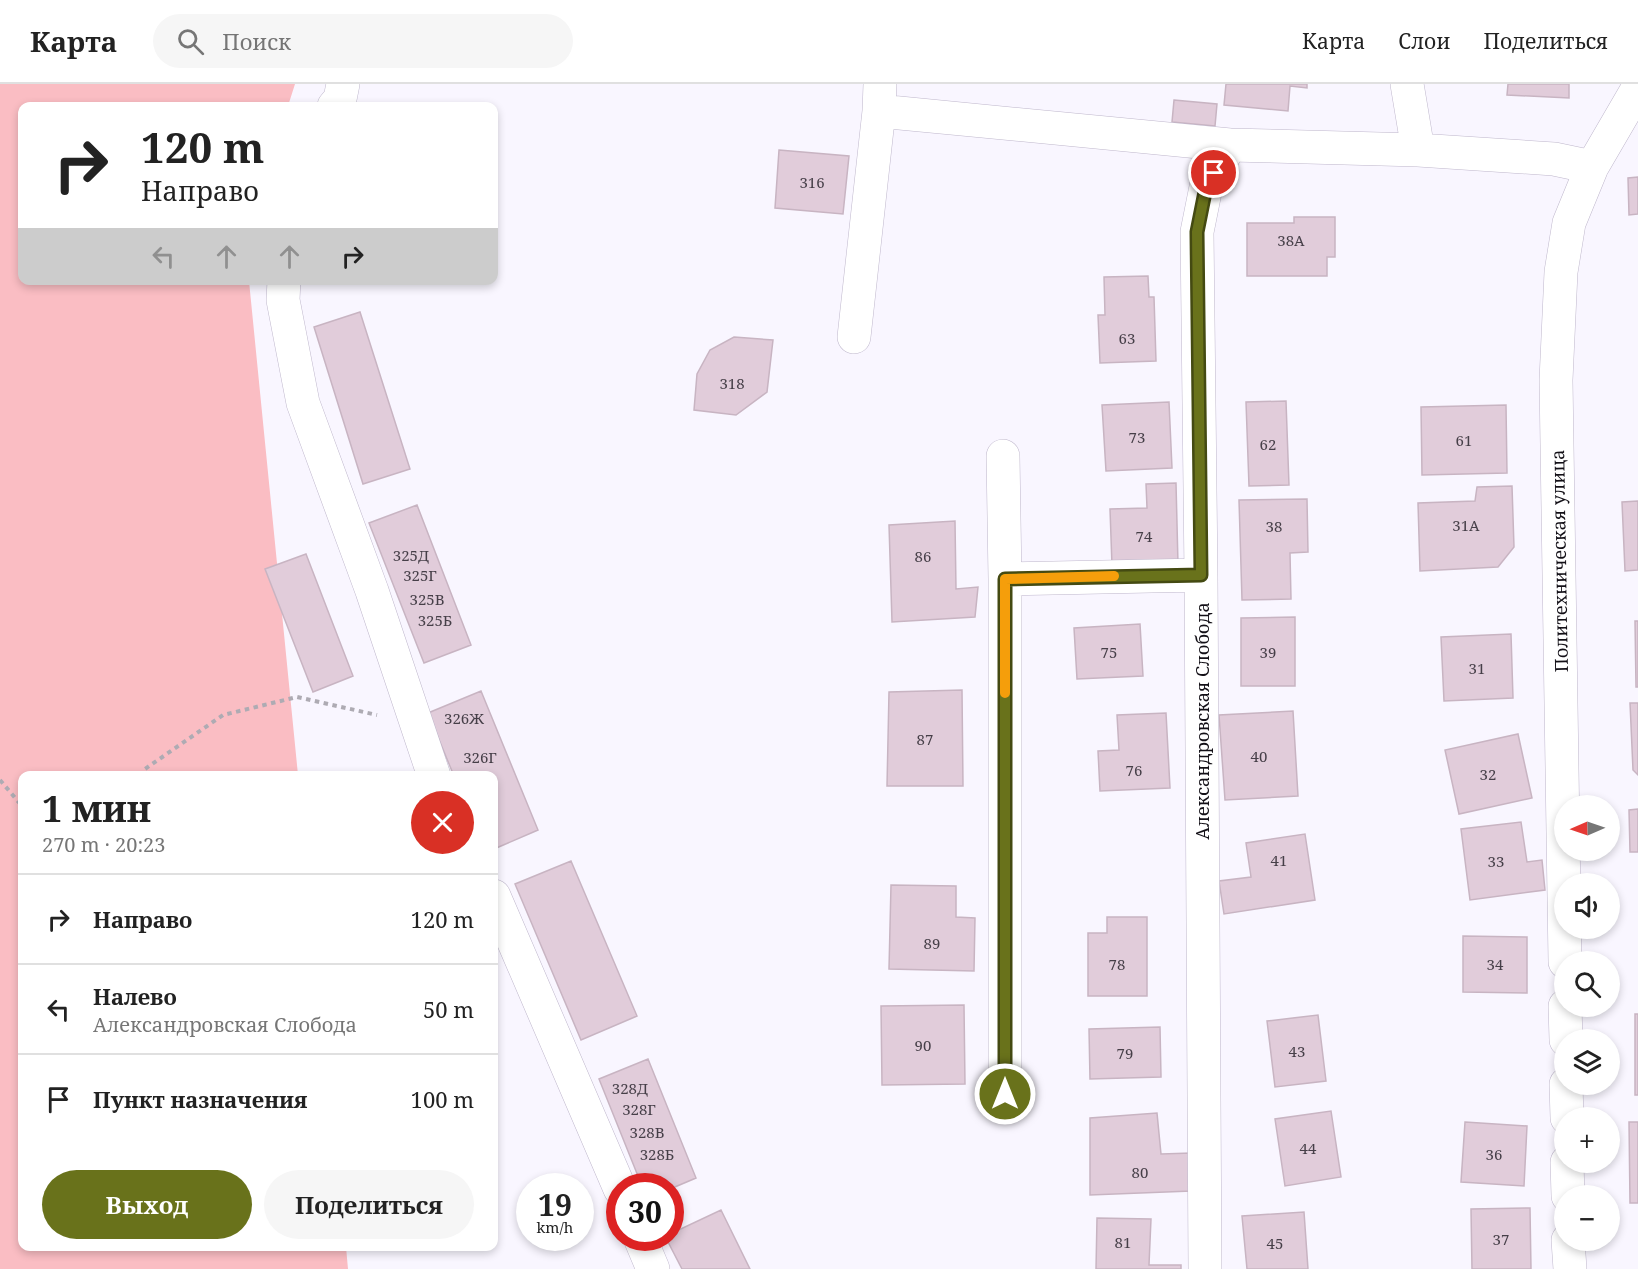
<!DOCTYPE html>
<html lang="ru">
<meta charset="utf-8">
<style>
:root{--surface:#fff;--page:#f6f6f6;--text:#222;--muted:#767676;--line:#e0e0e0;--accent:#69721b}
body{margin:0;font-family:"Noto Serif",serif;background:var(--page);color:var(--text);height:100vh;display:flex;flex-direction:column;font-size:22px;white-space:nowrap}
*{box-sizing:border-box;margin:0}
p{font-size:20px;color:var(--muted)}
.icon{flex:none;width:33px;height:33px;fill:none;stroke:currentColor;stroke-width:2;stroke-linecap:round;stroke-linejoin:round}
.map{position:relative;flex:1;overflow:hidden}
.drawer{position:absolute;left:18px;top:687px;width:480px;height:480px;display:flex;flex-direction:column;background:var(--surface);border-radius:12px;box-shadow:0 3px 9px #0003}
.drawer>*{flex:none}
.top-card{position:absolute;left:18px;top:18px;width:480px;height:183px;border-radius:12px;box-shadow:0 3px 9px #0003;background:#fff;color:var(--text);overflow:hidden}
.needle{width:39px;rotate:268deg}
.buttons{position:absolute;left:1554px;top:711px;display:grid;gap:12px}
.buttons a{display:grid;place-items:center;width:66px;height:66px;border-radius:50%;background:var(--surface);box-shadow:0 3px 9px #0003;font-size:30px}
.speed{position:absolute;left:516px;top:1089px;display:flex;gap:12px;font-size:30px;font-weight:700;text-align:center}
.speed>*{display:grid;place-content:center;width:78px;height:78px;border-radius:50%;background:var(--surface);box-shadow:0 3px 9px #0003;line-height:1}
.speed small{font-size:15px;font-weight:400}
.speed .limit{border:9px solid #d22;background:#fff;color:#111}
.pin{position:absolute;display:grid;place-items:center;width:51px;height:51px;color:#fff;margin:-26px;border:3px solid #fff;border-radius:50%;box-shadow:0 2px 6px #0007}
.me{position:absolute;width:66px;margin:-33px;rotate:0deg;stroke-linejoin:round;filter:drop-shadow(0 0 4px #0008)}
.turn{display:flex;align-items:center;gap:21px;height:126px;padding:0 24px;font-size:27px}
.turn .icon{width:78px;height:78px;stroke-width:2.5}
.turn b{display:block;font-size:42px;line-height:51px}
.lanes{display:flex;align-items:center;height:57px;padding:0 24px;background:#0003;justify-content:center;gap:30px;direction:ltr}
.lanes .off{opacity:.35}
.round{display:grid;place-items:center;flex:none;width:63px;height:63px;border-radius:32px;background:var(--page)}
.headline{display:flex;align-items:center;justify-content:space-between;height:102px;padding:0 24px}
h1{font-size:36px;font-weight:700;line-height:45px}
.action{display:flex;gap:12px;margin-top:auto;padding:12px 24px}
.action a{flex:1;height:69px;border-radius:36px;background:var(--accent);color:#fff;font-size:24px;font-weight:700;line-height:69px;text-align:center}
.action a+a{background:var(--page);color:var(--text)}
ul{padding:0;list-style:none}
li{display:flex;align-items:center;gap:18px;height:90px;padding:0 24px;border-top:2px solid var(--line)}
li div{flex:1}
li b{display:block;font-size:22px}
li em{font-style:normal}
header{display:flex;align-items:center;gap:36px;box-sizing:border-box;height:84px;padding:0 30px;background:var(--surface);border-bottom:2px solid var(--line)}
header strong{font-size:28px}
nav{display:flex;gap:33px;margin-inline-start:auto;font-size:21px}
.search{width:420px;height:54px;background:var(--page);display:flex;align-items:center;gap:15px;box-sizing:border-box;padding:0 21px;border-radius:33px;color:var(--muted);font-size:22px}
.map>svg:first-child{display:block}
</style>
<header>
<strong>Карта</strong>
<div class="search"><svg class="icon" aria-label="search" viewBox="0 0 24 24"><circle cx="10" cy="10" r="6"/><path d="M15 15l6 6"/></svg>Поиск</div>
<nav><a>Карта</a><a>Слои</a><a>Поделиться</a></nav>
</header>
<div class="map">
<svg width="1638" height="1185" viewBox="0 0 1638 1185">
<rect width="100%" height="100%" fill="#f9f6ff"/>
<path fill="#fabdc3" d="M0,0h295l-7,22h-266v174l227,1 49,494 -276,1v470l324,1 2,22h-348z"/>
<path fill="#e1ccda" stroke="#c8b4c2" stroke-width="1.5" d="M1226,0h81v4l-17,-2 -2,25 -64,-6z
M1508,0h61v14l-62,-3z
M1174,16l43,4 -2,22 -43,-4z
M779,66l70,6 -6,58 -68,-6z
M1638,93v37l-9,1 -1,-37z
M1294,133h41v40h-8v19h-80v-53h47z
M1148,192l1,21h5l2,64 -56,2 -2,-48h7l-1,-38z
M360,228l50,157 -47,15 -49,-157z
M734,253l39,3 -6,52 -31,23 -42,-5 3,-36 13,-24z
M1286,317l3,84 -40,1 -3,-84z
M1169,318l3,66 -66,3 -4,-66z
M1506,321l1,68 -85,2 -1,-68z
M1176,399l2,81 -66,2 -2,-57 37,-1 -1,-24z
M1512,402l2,61 -16,20 -78,4 -2,-68 57,-2 2,-14z
M1307,415l1,53 -18,1 1,46 -49,1 -3,-100z
M1638,417v69l-13,1 -3,-69z
M417,421l54,140 -47,18 -55,-140z
M955,437l1,68 22,-2 -3,30 -83,5 -3,-97z
M306,470l47,122 -40,16 -48,-123z
M1295,533v69h-54v-68z
M1635,537h3v66h-2z
M1140,540l3,52 -66,3 -3,-51z
M1511,550l2,64 -69,3 -3,-64z
M962,606l1,96h-76l2,-94z
M481,607l57,139 -44,19v-73h-40l-26,-63z
M1630,619h8v72l-5,-5z
M1293,627l5,85 -73,4 -6,-85z
M1166,629l4,75 -70,3 -2,-40 21,-1 -2,-35z
M1518,650l14,64 -73,16 -14,-64z
M1638,725v43h-8l-1,-42z
M1521,738l6,40 15,-2 3,30 -75,10 -9,-71z
M1305,750l10,66 -91,14 -5,-33 32,-4 -5,-34z
M571,777l66,155 -56,24 -66,-156z
M891,801l65,1v31l19,1 -1,53 -85,-2z
M1107,833h40v79h-59v-63h19z
M1463,852l64,1v56l-64,-1z
M964,921l1,79 -83,1 -1,-79z
M1635,930h3v81h-3z
M1318,931l8,66 -51,6 -8,-66z
M1160,943l1,50 -71,2 -1,-50z
M648,975l48,119 -26,11v-3h-28l-43,-107z
M1331,1027l10,66 -56,9 -10,-67z
M1157,1029l4,41 30,-1v38l-101,4v-77z
M1465,1038l62,4 -3,60 -63,-4z
M1629,1038h9v81h-8z
M1530,1124l1,61h-59l-1,-60z
M721,1126l29,59h-68l-16,-31h4v-4z
M1304,1128l4,57h-61l-5,-53z
M1097,1134l54,1 -2,46h32v4h-85z"/>
<g fill="none" stroke-linecap="round" stroke-linejoin="round">
<g stroke="#bfb7cc" stroke-width="34">
<path id="minor" d="M1407,0l11,66
M334,22l6,-7 3,-15
M879,27l351,34 188,5 136,9 38,8
M284,196l-1,20 20,103 69,188 62,185
M854,253l25,-226 1,-27
M1003,372l2,123v515
M1005,495l196,-4
M494,812l126,293
M1565,878l-9,-582 5,-108 8,-49 23,-56 46,-79
M1565,922l1,34
M1566,1000l1,34
M1567,1078l1,34
M640,1154l13,31
M1568,1156l2,29
M1205,1185l-4,-694 -4,-343 9,-45 24,-42"/>
</g>
<path stroke="#aeabb3" stroke-width="4" stroke-dasharray="4.5 4.5" stroke-linecap="butt" d="M141,692l1,-5 81,-56 74,-18 80,18
M0,696l22,26"/>
<use href="#minor" stroke="#fff" stroke-width="33"/>
</g>
<g fill="none" stroke-linecap="round" stroke-linejoin="round">
<g stroke="#444a12" stroke-width="15">
<path id="route" d="M1005,1010v-515l196,-4 -4,-343 9,-45 8,-14"/>
</g>
<use href="#route" stroke="#69721b" stroke-width="10"/>
<path stroke="#f59e0b" stroke-width="10" d="M1005,609v-114l109,-3"/>
</g>
<g text-anchor="middle" dominant-baseline="central" stroke-width="6" stroke-linejoin="round" paint-order="stroke">
<g font-size="15" fill="#463f48">
<text x="812" y="98">316</text>
<text x="1291" y="156">38А</text>
<text x="1127" y="254">63</text>
<text x="732" y="299">318</text>
<text x="1137" y="353">73</text>
<text x="1464" y="356">61</text>
<text x="1268" y="360">62</text>
<text x="1466" y="441">31А</text>
<text x="1274" y="442">38</text>
<text x="1144" y="452">74</text>
<text x="411" y="471">325Д</text>
<text x="923" y="472">86</text>
<text x="420" y="491">325Г</text>
<text x="427" y="515">325В</text>
<text x="435" y="536">325Б</text>
<text x="1109" y="568">75</text>
<text x="1268" y="568">39</text>
<text x="1477" y="584">31</text>
<text x="464" y="634">326Ж</text>
<text x="925" y="655">87</text>
<text x="1259" y="672">40</text>
<text x="480" y="673">326Г</text>
<text x="1134" y="686">76</text>
<text x="1488" y="690">32</text>
<text x="1279" y="776">41</text>
<text x="1496" y="777">33</text>
<text x="932" y="859">89</text>
<text x="1117" y="880">78</text>
<text x="1495" y="880">34</text>
<text x="923" y="961">90</text>
<text x="1297" y="967">43</text>
<text x="1125" y="969">79</text>
<text x="630" y="1004">328Д</text>
<text x="639" y="1025">328Г</text>
<text x="647" y="1048">328В</text>
<text x="1308" y="1064">44</text>
<text x="657" y="1070">328Б</text>
<text x="1494" y="1070">36</text>
<text x="1140" y="1088">80</text>
<text x="1501" y="1155">37</text>
<text x="1123" y="1158">81</text>
<text x="1275" y="1159">45</text>
</g>
<g font-size="18" fill="#131017" stroke="#fff">
<text transform="translate(1559 477) rotate(-91)">Политехническая улица</text>
<text transform="translate(1202 637) rotate(-90)">Александровская Слобода</text>
</g>
</g>
</svg>
<div class="buttons">
<a><svg class="needle" viewBox="-14 -14 28 28"><path d="M0-13l5 13h-10z" fill="#e53935"/><path d="M0 13l5-13h-10z" fill="#767676"/></svg></a>
<a><svg class="icon" aria-label="sound" viewBox="0 0 24 24"><path d="M4 9h4l5-4v14l-5-4H4zM17 9q2 3 0 6"/></svg></a>
<a><svg class="icon" aria-label="search" viewBox="0 0 24 24"><circle cx="10" cy="10" r="6"/><path d="M15 15l6 6"/></svg></a>
<a><svg class="icon" aria-label="layers" viewBox="0 0 24 24"><path d="M12 4l9 5-9 5-9-5zM3 14l9 5 9-5"/></svg></a>
<a>+</a>
<a>−</a>
</div>
<div class="speed"><div>19<small>km/h</small></div><div class="limit">30</div></div>
<div class="pin" style="left:1214px;top:89px;background:#d93025"><svg class="icon" aria-label="arrive" viewBox="0 0 24 24"><path d="M6 21V4h12l-3 4 3 4H6"/></svg></div>
<svg class="me" style="left:1005px;top:1010px" viewBox="-20 -20 40 40"><circle r="17" fill="#69721b" stroke="#fff" stroke-width="3"/><path d="M0-11L8 9 0 5-8 9z" fill="#fff"/></svg>
<div class="top-card">
<div class="turn"><svg class="icon" aria-label="right" viewBox="0 0 24 24"><path d="M7 20v-9h11M14 6l5 5-5 5"/></svg><div><b>120 m</b>Направо</div></div>
<div class="lanes"><svg class="icon off" aria-label="left" viewBox="0 0 24 24"><path d="M17 20v-9H6M10 6l-5 5 5 5"/></svg><svg class="icon off" aria-label="ahead" viewBox="0 0 24 24"><path d="M12 20V5M6 11l6-6 6 6"/></svg><svg class="icon off" aria-label="ahead" viewBox="0 0 24 24"><path d="M12 20V5M6 11l6-6 6 6"/></svg><svg class="icon" aria-label="right" viewBox="0 0 24 24"><path d="M7 20v-9h11M14 6l5 5-5 5"/></svg></div>
</div>
<section class="drawer">
<div class="headline"><div><h1>1 мин</h1><p>270 m · 20:23</p></div><a class="round" style="background:#d93025;color:#fff"><svg class="icon" aria-label="close" viewBox="0 0 24 24"><path d="M6 6l12 12M18 6L6 18"/></svg></a></div>
<ul>
<li><svg class="icon" aria-label="right" viewBox="0 0 24 24"><path d="M7 20v-9h11M14 6l5 5-5 5"/></svg><div><b>Направо</b></div><em>120 m</em></li>
<li><svg class="icon" aria-label="left" viewBox="0 0 24 24"><path d="M17 20v-9H6M10 6l-5 5 5 5"/></svg><div><b>Налево</b><p>Александровская Слобода</p></div><em>50 m</em></li>
<li><svg class="icon" aria-label="arrive" viewBox="0 0 24 24"><path d="M6 21V4h12l-3 4 3 4H6"/></svg><div><b>Пункт назначения</b></div><em>100 m</em></li>
</ul>
<div class="action"><a>Выход</a><a>Поделиться</a></div>
</section>
</div>
